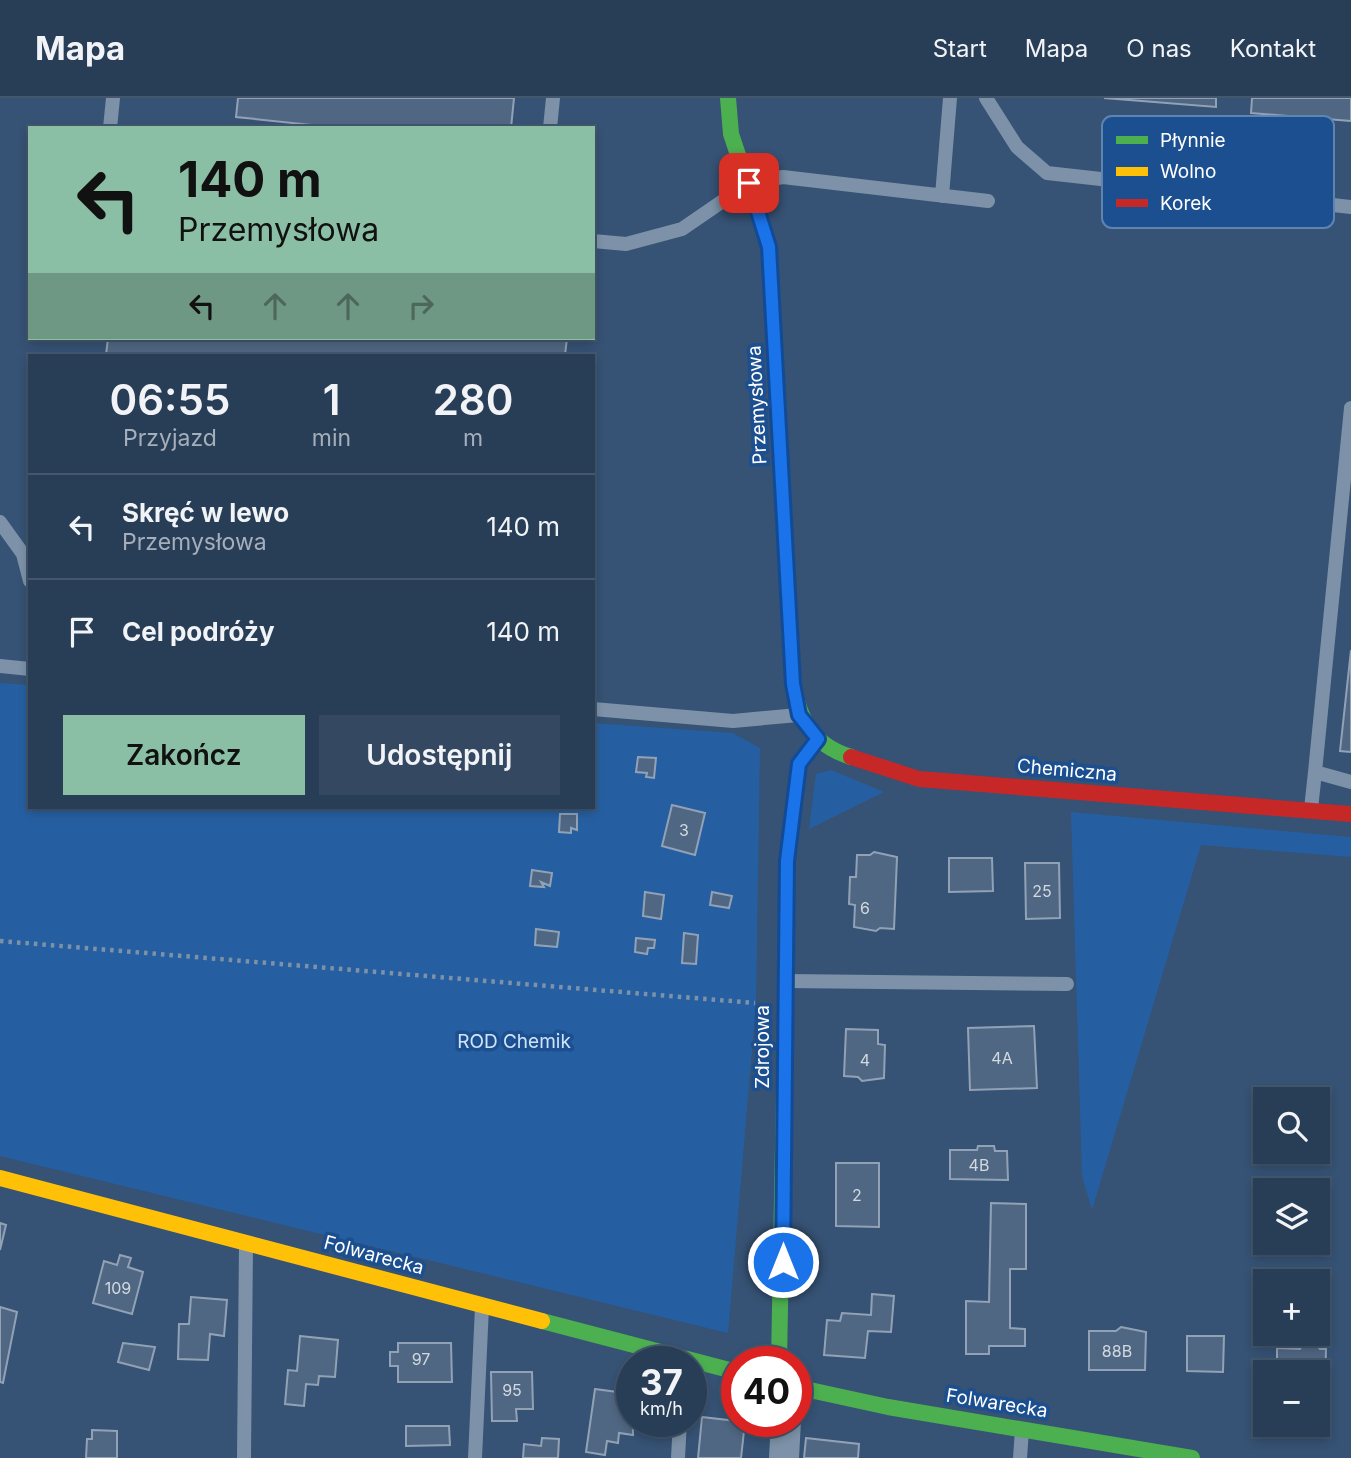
<!DOCTYPE html>
<html lang="pl">
<meta charset="utf-8">
<style>
:root{--surface:#283e57;--page:#344961;--text:#f1f3f6;--muted:#a5aeba;--line:#44576d;--accent:#8abfa5}
body{margin:0;font-family:Inter,sans-serif;background:var(--page);color:var(--text);height:100vh;display:flex;flex-direction:column;font-size:26px;white-space:nowrap}
*{box-sizing:border-box;margin:0}
p{font-size:23px;color:var(--muted)}
.icon{flex:none;width:38px;height:38px;fill:none;stroke:currentColor;stroke-width:2;stroke-linecap:round;stroke-linejoin:round}
.map{position:relative;flex:1;overflow:hidden}
.sheet{position:absolute;left:28px;top:256px;width:567px;height:455px;display:flex;flex-direction:column;background:var(--surface);border-radius:0px;box-shadow:0 4px 10px #0003,0 0 0 2px var(--line)}
.sheet>*{flex:none}
.guide{position:absolute;left:28px;top:28px;width:567px;height:214px;border-radius:0px;box-shadow:0 4px 10px #0003,0 0 0 2px var(--line);background:#8abfa5;color:#111;overflow:hidden}
.fabs{position:absolute;left:1253px;top:989px;display:grid;gap:14px}
.fabs a{display:grid;place-items:center;width:77px;height:77px;border-radius:0px;background:var(--surface);box-shadow:0 4px 10px #0003,0 0 0 2px var(--line);font-size:35px}
.speed{position:absolute;left:616px;top:1248px;display:flex;gap:14px;font-size:35px;font-weight:700;text-align:center}
.speed>*{display:grid;place-content:center;width:91px;height:91px;border-radius:50%;background:var(--surface);box-shadow:0 4px 10px #0003,0 0 0 2px var(--line);line-height:1}
.speed small{font-size:18px;font-weight:400}
.speed .limit{border:10px solid #d22;background:#fff;color:#111}
.pin{position:absolute;display:grid;place-items:center;width:60px;height:60px;color:#fff;margin:-30px;border-radius:14px;box-shadow:0 4px 10px #0006}
.me{position:absolute;width:77px;margin:-38px;rotate:0deg;stroke-linejoin:round;filter:drop-shadow(0 0 5px #0008)}
.turn{display:flex;align-items:center;gap:24px;height:147px;padding:0 35px;font-size:32px}
.turn .icon{width:91px;height:91px;stroke-width:2.5}
.turn b{display:block;font-size:49px;line-height:60px}
.lanes{display:flex;align-items:center;height:66px;padding:0 35px;background:#0003;justify-content:center;gap:35px;direction:ltr}
.lanes .off{opacity:.35}
.eta{display:flex;justify-content:space-evenly;align-items:center;height:119px;text-align:center}
.eta b{font-size:42px;font-weight:600;line-height:49px}
.cta{display:flex;gap:14px;margin-top:auto;padding:14px 35px}
.cta a{flex:1;height:80px;border-radius:0px;background:var(--accent);color:#111;font-size:28px;font-weight:600;line-height:80px;text-align:center}
.cta a+a{background:var(--page);color:var(--text)}
ul{padding:0;list-style:none}
li{display:flex;align-items:center;gap:21px;height:105px;padding:0 35px;border-top:2px solid var(--line)}
li div{flex:1}
li b{display:block;font-size:26px}
li em{font-style:normal}
header{display:flex;align-items:center;gap:42px;box-sizing:border-box;height:98px;padding:0 35px;background:var(--surface);border-bottom:2px solid var(--line)}
header strong{font-size:33px}
nav{display:flex;gap:38px;margin-inline-start:auto;font-size:24px}
.map>svg:first-child{display:block}
</style>
<header>
<strong>Mapa</strong>
<nav><a>Start</a><a>Mapa</a><a>O nas</a><a>Kontakt</a></nav>
</header>
<div class="map">
<svg width="1351" height="1360" viewBox="0 0 1351 1360">
<rect width="100%" height="100%" fill="#365274"/>
<path fill="#265fa1" d="M0,585l30,2v122h563v-84l140,10 27,15 -4,255 -28,330 -728,-177z
M831,672l53,22 -75,37 7,-55z
M1071,714l280,25v20l-150,-12 -109,365 -10,-34z"/>
<path fill="#506783" stroke="#92a2b6" stroke-width="2" d="M238,0h276l-3,30h-171l-104,-11z
M1104,0h112v9z
M1252,0h99v23l-100,-8z
M108,240h459l-2,17h-459z
M1351,552v102l-11,-1z
M638,659l18,1 -2,20 -8,-1 1,-4 -11,-1z
M672,707l33,8 -10,42 -33,-9z
M560,716h17v16l-6,-2v5l-12,-1z
M874,754l23,5 -3,72 -14,-1 -4,3 -22,-4 1,-22 -6,-1 1,-27h6l1,-22h13z
M949,760h43l1,33 -44,1z
M1025,765h34l1,55 -34,1z
M532,772l20,3 -2,13 -9,-4 3,5 -14,-1z
M645,794l19,3 -3,24 -18,-3z
M712,794l20,4 -3,12 -19,-3z
M536,831l23,3 -2,15 -22,-2z
M684,835l14,2 -2,29 -14,-1z
M636,840l19,2 -1,8h-6l-1,6 -12,-2z
M1034,928l3,62 -67,2 -2,-62z
M846,931l32,1v14l7,1 -1,33 -22,3 -4,-4 -14,-1z
M978,1048h16l1,5h12l1,29 -58,-1v-29h27z
M836,1065h43v64l-43,-1z
M991,1105l35,1v65h-16v59l15,1v17h-36v8h-23v-53l23,1z
M0,1125l6,2 -6,25z
M120,1157l11,3 -3,9 15,5 -11,42 -39,-11 11,-42 13,4z
M872,1196l22,2 -3,36 -23,-1 -3,27 -41,-3 3,-35 13,1 2,-8 29,2z
M191,1199l36,3 -3,36 -14,-2 -2,26 -30,-1 1,-35h10z
M0,1209l17,5 -14,71 -3,-1z
M1121,1229l25,5 -1,38h-56v-39h27z
M300,1238l38,4 -3,37 -16,-1 -1,9 -12,-1 -2,22 -19,-2 3,-34 9,1z
M1187,1238h37l-1,36 -36,-1z
M123,1245l32,4 -6,23 -31,-8z
M398,1245h53l1,39h-54v-16h-8v-14h8z
M1304,1245h11l5,6h6l-1,42h-7v-19h-41v-24l23,1z
M491,1274h41l1,37h-17l1,12h-25z
M595,1291l37,5 1,41 -14,-2 -1,10 -11,-2 -2,14 -19,-3z
M702,1319l43,5 -4,36h-43z
M406,1328h43l1,19 -44,1z
M92,1332l25,1v27h-31l1,-19h5z
M542,1340l17,1 -1,19h-35l1,-14 17,2z
M806,1340l53,6 -1,14h-54z"/>
<g fill="none" stroke-linecap="round" stroke-linejoin="round">
<path stroke="#7d92a8" stroke-width="4.5" stroke-dasharray="3.5 5" stroke-linecap="butt" d="M0,843l755,62"/>
<path stroke="#7d92a8" stroke-width="14" d="M986,0l31,49 30,26 304,34
M110,30l3,-30
M550,30l3,-30
M942,98l8,-98
M593,143l33,3 56,-15 67,-46 34,-6 205,24
M1351,310l-36,364 36,10
M0,424l23,32 7,27
M0,568l30,3
M593,611l140,12 65,-6
M1311,711l4,-37
M786,883l281,3
M244,1360l2,-213
M475,1360l7,-151
M678,1360l2,-37
M1020,1360l2,-28"/>
<path stroke="#7d92a8" stroke-width="30" d="M784,1360l2,-37"/>
<path stroke="#4caf50" stroke-width="16" d="M728,0l3,36 38,113 24,437c7,37 20,61 58,73
M542,1223l195,51
M779,1264l6,-326
M796,1289l92,20 304,51"/>
<path stroke="#ffc107" stroke-width="16" d="M785,938l2,-175 12,-97 19,-25
M0,1080l542,143"/>
<path stroke="#c62828" stroke-width="16" d="M851,659l68,22 432,35"/>
</g>
<g fill="none" stroke-linecap="round" stroke-linejoin="round">
<g stroke="#114b97" stroke-width="18">
<path id="route" d="M749,85l20,64 24,437 6,31 19,24 -19,25 -12,97 -4,401"/>
</g>
<use href="#route" stroke="#1a73e8" stroke-width="12"/>
</g>
<g text-anchor="middle" dominant-baseline="central" stroke-width="7" stroke-linejoin="round" paint-order="stroke">
<g font-size="16" fill="#d3d9e0">
<text x="684" y="732">3</text>
<text x="1042" y="793">25</text>
<text x="865" y="810">6</text>
<text x="1002" y="960">4A</text>
<text x="865" y="962">4</text>
<text x="979" y="1067">4B</text>
<text x="857" y="1097">2</text>
<text x="118" y="1190">109</text>
<text x="1117" y="1253">88B</text>
<text x="421" y="1261">97</text>
<text x="512" y="1292">95</text>
</g>
<g font-size="19" fill="#fff" stroke="#1b4f8f">
<text transform="translate(757 307) rotate(-93)">Przemysłowa</text>
<text transform="translate(1067 672) rotate(5)">Chemiczna</text>
<text transform="translate(762 949) rotate(-90)">Zdrojowa</text>
<text transform="translate(374 1157) rotate(15)">Folwarecka</text>
<text transform="translate(997 1305) rotate(9)">Folwarecka</text>
</g>
<g font-size="19" fill="#cfe3fa" stroke="#1b4f8f">
<text x="514" y="943">ROD Chemik</text>
</g>
</g>
<rect x="1102" y="18" width="232" height="112" rx="10" fill="#1b4f8f" stroke="#5f84b1" stroke-width="2"/>
<rect x="1116" y="38" width="32" height="8" fill="#4caf50"/>
<rect x="1116" y="69" width="32" height="9" fill="#ffc107"/>
<rect x="1116" y="101" width="32" height="8" fill="#c62828"/>
<g font-size="19" fill="#fff">
<text x="1160" y="49">Płynnie</text>
<text x="1160" y="80">Wolno</text>
<text x="1160" y="112">Korek</text>
</g>
</svg>
<div class="fabs">
<a><svg class="icon" aria-label="search" viewBox="0 0 24 24"><circle cx="10" cy="10" r="6"/><path d="M15 15l6 6"/></svg></a>
<a><svg class="icon" aria-label="layers" viewBox="0 0 24 24"><path d="M12 4l9 5-9 5-9-5zM3 14l9 5 9-5"/></svg></a>
<a>+</a>
<a>−</a>
</div>
<div class="speed"><div>37<small>km/h</small></div><div class="limit">40</div></div>
<div class="pin" style="left:749px;top:85px;background:#d93025"><svg class="icon" aria-label="arrive" viewBox="0 0 24 24"><path d="M6 21V4h12l-3 4 3 4H6"/></svg></div>
<svg class="me" style="left:783px;top:1164px" viewBox="-20 -20 40 40"><circle r="17" fill="#1a73e8" stroke="#fff" stroke-width="3"/><path d="M0-11L8 9 0 5-8 9z" fill="#fff"/></svg>
<div class="guide">
<div class="turn"><svg class="icon" aria-label="left" viewBox="0 0 24 24"><path d="M17 20v-9H6M10 6l-5 5 5 5"/></svg><div><b>140 m</b>Przemysłowa</div></div>
<div class="lanes"><svg class="icon" aria-label="left" viewBox="0 0 24 24"><path d="M17 20v-9H6M10 6l-5 5 5 5"/></svg><svg class="icon off" aria-label="ahead" viewBox="0 0 24 24"><path d="M12 20V5M6 11l6-6 6 6"/></svg><svg class="icon off" aria-label="ahead" viewBox="0 0 24 24"><path d="M12 20V5M6 11l6-6 6 6"/></svg><svg class="icon off" aria-label="right" viewBox="0 0 24 24"><path d="M7 20v-9h11M14 6l5 5-5 5"/></svg></div>
</div>
<section class="sheet">
<div class="eta">
<div><b>06:55</b><p>Przyjazd</p></div>
<div><b>1</b><p>min</p></div>
<div><b>280</b><p>m</p></div>
</div>
<ul>
<li><svg class="icon" aria-label="left" viewBox="0 0 24 24"><path d="M17 20v-9H6M10 6l-5 5 5 5"/></svg><div><b>Skręć w lewo</b><p>Przemysłowa</p></div><em>140 m</em></li>
<li><svg class="icon" aria-label="arrive" viewBox="0 0 24 24"><path d="M6 21V4h12l-3 4 3 4H6"/></svg><div><b>Cel podróży</b></div><em>140 m</em></li>
</ul>
<div class="cta"><a>Zakończ</a><a>Udostępnij</a></div>
</section>
</div>
